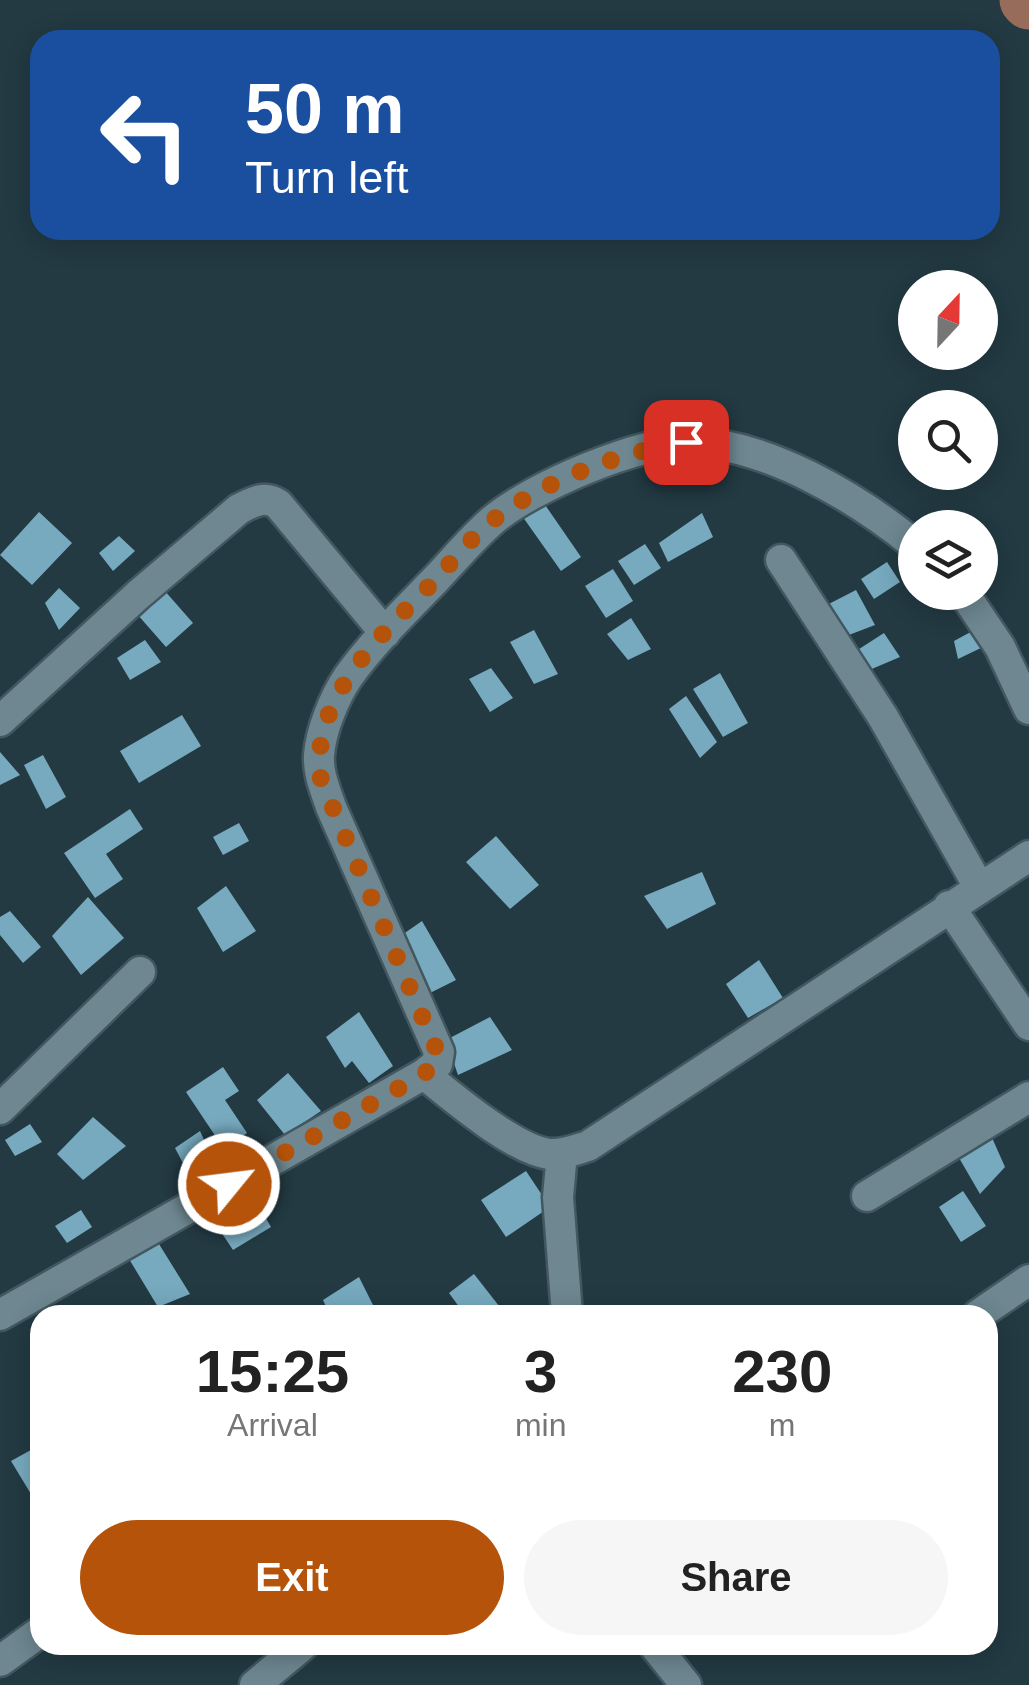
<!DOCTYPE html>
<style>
:root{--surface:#fff;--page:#f6f6f6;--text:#222;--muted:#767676;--accent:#b45309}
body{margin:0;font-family:Arial,sans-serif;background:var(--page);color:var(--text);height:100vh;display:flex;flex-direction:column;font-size:38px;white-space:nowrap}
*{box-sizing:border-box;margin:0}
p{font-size:32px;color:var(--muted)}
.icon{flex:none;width:55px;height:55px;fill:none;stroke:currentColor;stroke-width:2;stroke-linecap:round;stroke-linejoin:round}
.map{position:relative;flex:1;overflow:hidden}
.drawer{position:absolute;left:30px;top:1305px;width:968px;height:350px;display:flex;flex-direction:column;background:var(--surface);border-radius:30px;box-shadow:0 5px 25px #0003}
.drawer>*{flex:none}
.top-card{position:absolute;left:30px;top:30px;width:970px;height:210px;border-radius:30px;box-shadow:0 5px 25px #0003;background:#1a4fa0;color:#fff;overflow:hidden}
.needle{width:65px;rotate:22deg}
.tools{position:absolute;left:898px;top:270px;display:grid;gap:20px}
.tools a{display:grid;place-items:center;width:100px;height:100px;border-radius:50%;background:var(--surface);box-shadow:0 5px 25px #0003;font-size:50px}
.pin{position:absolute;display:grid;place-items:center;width:85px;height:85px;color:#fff;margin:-42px;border-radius:20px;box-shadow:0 5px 15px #0006}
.me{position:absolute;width:110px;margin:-55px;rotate:61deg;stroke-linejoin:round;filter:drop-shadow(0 0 8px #0008)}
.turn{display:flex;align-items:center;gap:35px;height:210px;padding:0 50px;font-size:45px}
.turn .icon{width:130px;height:130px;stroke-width:2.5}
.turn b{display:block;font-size:70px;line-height:85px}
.eta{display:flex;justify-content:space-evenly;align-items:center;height:170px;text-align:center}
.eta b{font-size:60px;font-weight:600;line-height:70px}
.primary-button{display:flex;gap:20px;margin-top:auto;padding:20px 50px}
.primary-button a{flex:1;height:115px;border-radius:60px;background:var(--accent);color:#fff;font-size:40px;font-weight:600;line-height:115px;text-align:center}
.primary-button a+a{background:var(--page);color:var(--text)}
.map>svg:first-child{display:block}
</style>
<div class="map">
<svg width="1029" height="1685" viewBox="0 0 1029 1685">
<rect width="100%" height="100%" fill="#233a43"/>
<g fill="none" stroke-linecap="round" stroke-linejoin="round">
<path stroke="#976c5b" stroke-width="55" d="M1027,0l2,2"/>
</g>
<path fill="#77aabf" d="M541,499l40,58 -20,14 -41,-58z
M39,512l33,31 -40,42 -32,-30z
M702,513l11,24 -45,25 -9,-19z
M119,536l16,15 -22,20 -14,-18z
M645,544l16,24 -27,17 -16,-24z
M887,562l13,20 -26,17 -13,-20z
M613,569l20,32 -27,17 -21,-32z
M59,588l21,20 -21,22 -14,-27z
M164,590l29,33 -27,24 -29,-33z
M856,590l19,35 -34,13 -20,-30z
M631,618l20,31 -23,11 -21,-26z
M978,628l7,18 -27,13 -4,-18z
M534,630l24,44 -24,10 -24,-42z
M884,633l16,24 -33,14 -11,-20z
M145,640l16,22 -31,18 -13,-22z
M491,668l22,30 -23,14 -21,-33z
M720,673l28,50 -25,14 -30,-48z
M686,696l31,46 -17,16 -31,-49z
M182,715l19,31 -62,37 -19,-32z
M0,752l20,23 -20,10z
M43,755l23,42 -20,12 -22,-44z
M130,809l13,20 -37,25 17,25 -28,19 -31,-45z
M239,823l10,18 -26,14 -10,-18z
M496,836l43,49 -29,24 -44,-47z
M702,872l14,32 -49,25 -23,-33z
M226,886l30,45 -33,21 -26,-44z
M88,897l36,41 -43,37 -29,-39z
M10,911l31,36 -18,16 -23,-28v-18z
M422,921l34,59 -28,14 -29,-57z
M759,960l24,38 -35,20 -22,-34z
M359,1012l34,54 -24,17 -17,-22 -7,7 -19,-31z
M490,1017l22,33 -54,25 -12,-35z
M223,1067l16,24 -14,9 22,33 -23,16 -38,-57z
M288,1073l33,38 -36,24 -28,-35z
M93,1117l33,29 -43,34 -26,-26z
M30,1124l12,18 -27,14 -10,-16z
M200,1131l9,20 -25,14 -9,-17z
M989,1131l16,36 -25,27 -25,-43z
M526,1171l24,36 -44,30 -25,-37z
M248,1188l23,39 -38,23 -28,-42z
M963,1191l23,35 -25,16 -22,-35z
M81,1210l11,17 -25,16 -12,-17z
M154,1236l36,58 -32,13 -32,-53z
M474,1274l25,32 -12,9h-22l-16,-22z
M359,1277l19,38h-48l-7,-15z
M40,1445v57l-3,2 -26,-43z"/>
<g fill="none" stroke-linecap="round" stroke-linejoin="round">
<g stroke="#42575f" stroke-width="35">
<path id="street" d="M781,560l102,157 96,170
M963,592l37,55 29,62
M0,721l138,-126 101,-86c14,-7 25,-14 39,-5l107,129
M949,906l80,119
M424,1074l13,-10 2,-12 -108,-245c-6,-18 -13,-33 -12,-52 2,-25 15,-57 29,-78 25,-35 57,-66 87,-97 19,-20 37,-42 58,-60 39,-33 146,-79 197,-78 77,2 166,55 225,103
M0,1109l140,-137
M562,1153l-4,44 9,118
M867,1196l162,-99
M0,1315l424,-241c28,23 91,76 125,80 14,1 26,-4 39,-8l441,-290
M978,1315l51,-35
M654,1645l32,40
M0,1661l40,-29
M255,1685l48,-40"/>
</g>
<use href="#street" stroke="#6e8791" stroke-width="30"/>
</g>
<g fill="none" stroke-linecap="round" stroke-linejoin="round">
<path stroke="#b45309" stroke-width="18" stroke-dasharray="0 32.4" d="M229,1184l195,-110 16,-16 -119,-278c-13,-83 65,-149 117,-203 18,-20 37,-44 59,-60 55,-40 123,-64 189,-75"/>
</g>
</svg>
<div class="tools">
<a><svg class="needle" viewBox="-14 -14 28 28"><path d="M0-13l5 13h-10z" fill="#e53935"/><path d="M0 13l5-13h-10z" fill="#767676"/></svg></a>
<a><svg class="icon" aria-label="search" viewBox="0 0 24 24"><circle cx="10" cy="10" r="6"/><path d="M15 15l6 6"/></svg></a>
<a><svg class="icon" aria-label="layers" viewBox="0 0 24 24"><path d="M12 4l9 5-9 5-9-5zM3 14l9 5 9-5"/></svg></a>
</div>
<div class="pin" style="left:686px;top:442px;background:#d93025"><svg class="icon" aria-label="arrive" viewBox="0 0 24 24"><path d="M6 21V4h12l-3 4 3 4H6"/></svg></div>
<svg class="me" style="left:229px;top:1184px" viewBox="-20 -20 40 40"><circle r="17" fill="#b45309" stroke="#fff" stroke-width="3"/><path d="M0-11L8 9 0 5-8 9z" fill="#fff"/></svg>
<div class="top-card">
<div class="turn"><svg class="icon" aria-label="left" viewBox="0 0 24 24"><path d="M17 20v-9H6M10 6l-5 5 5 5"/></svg><div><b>50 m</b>Turn left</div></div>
</div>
<section class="drawer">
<div class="eta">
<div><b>15:25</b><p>Arrival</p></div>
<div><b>3</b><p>min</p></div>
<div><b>230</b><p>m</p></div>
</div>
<div class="primary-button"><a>Exit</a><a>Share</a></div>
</section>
</div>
